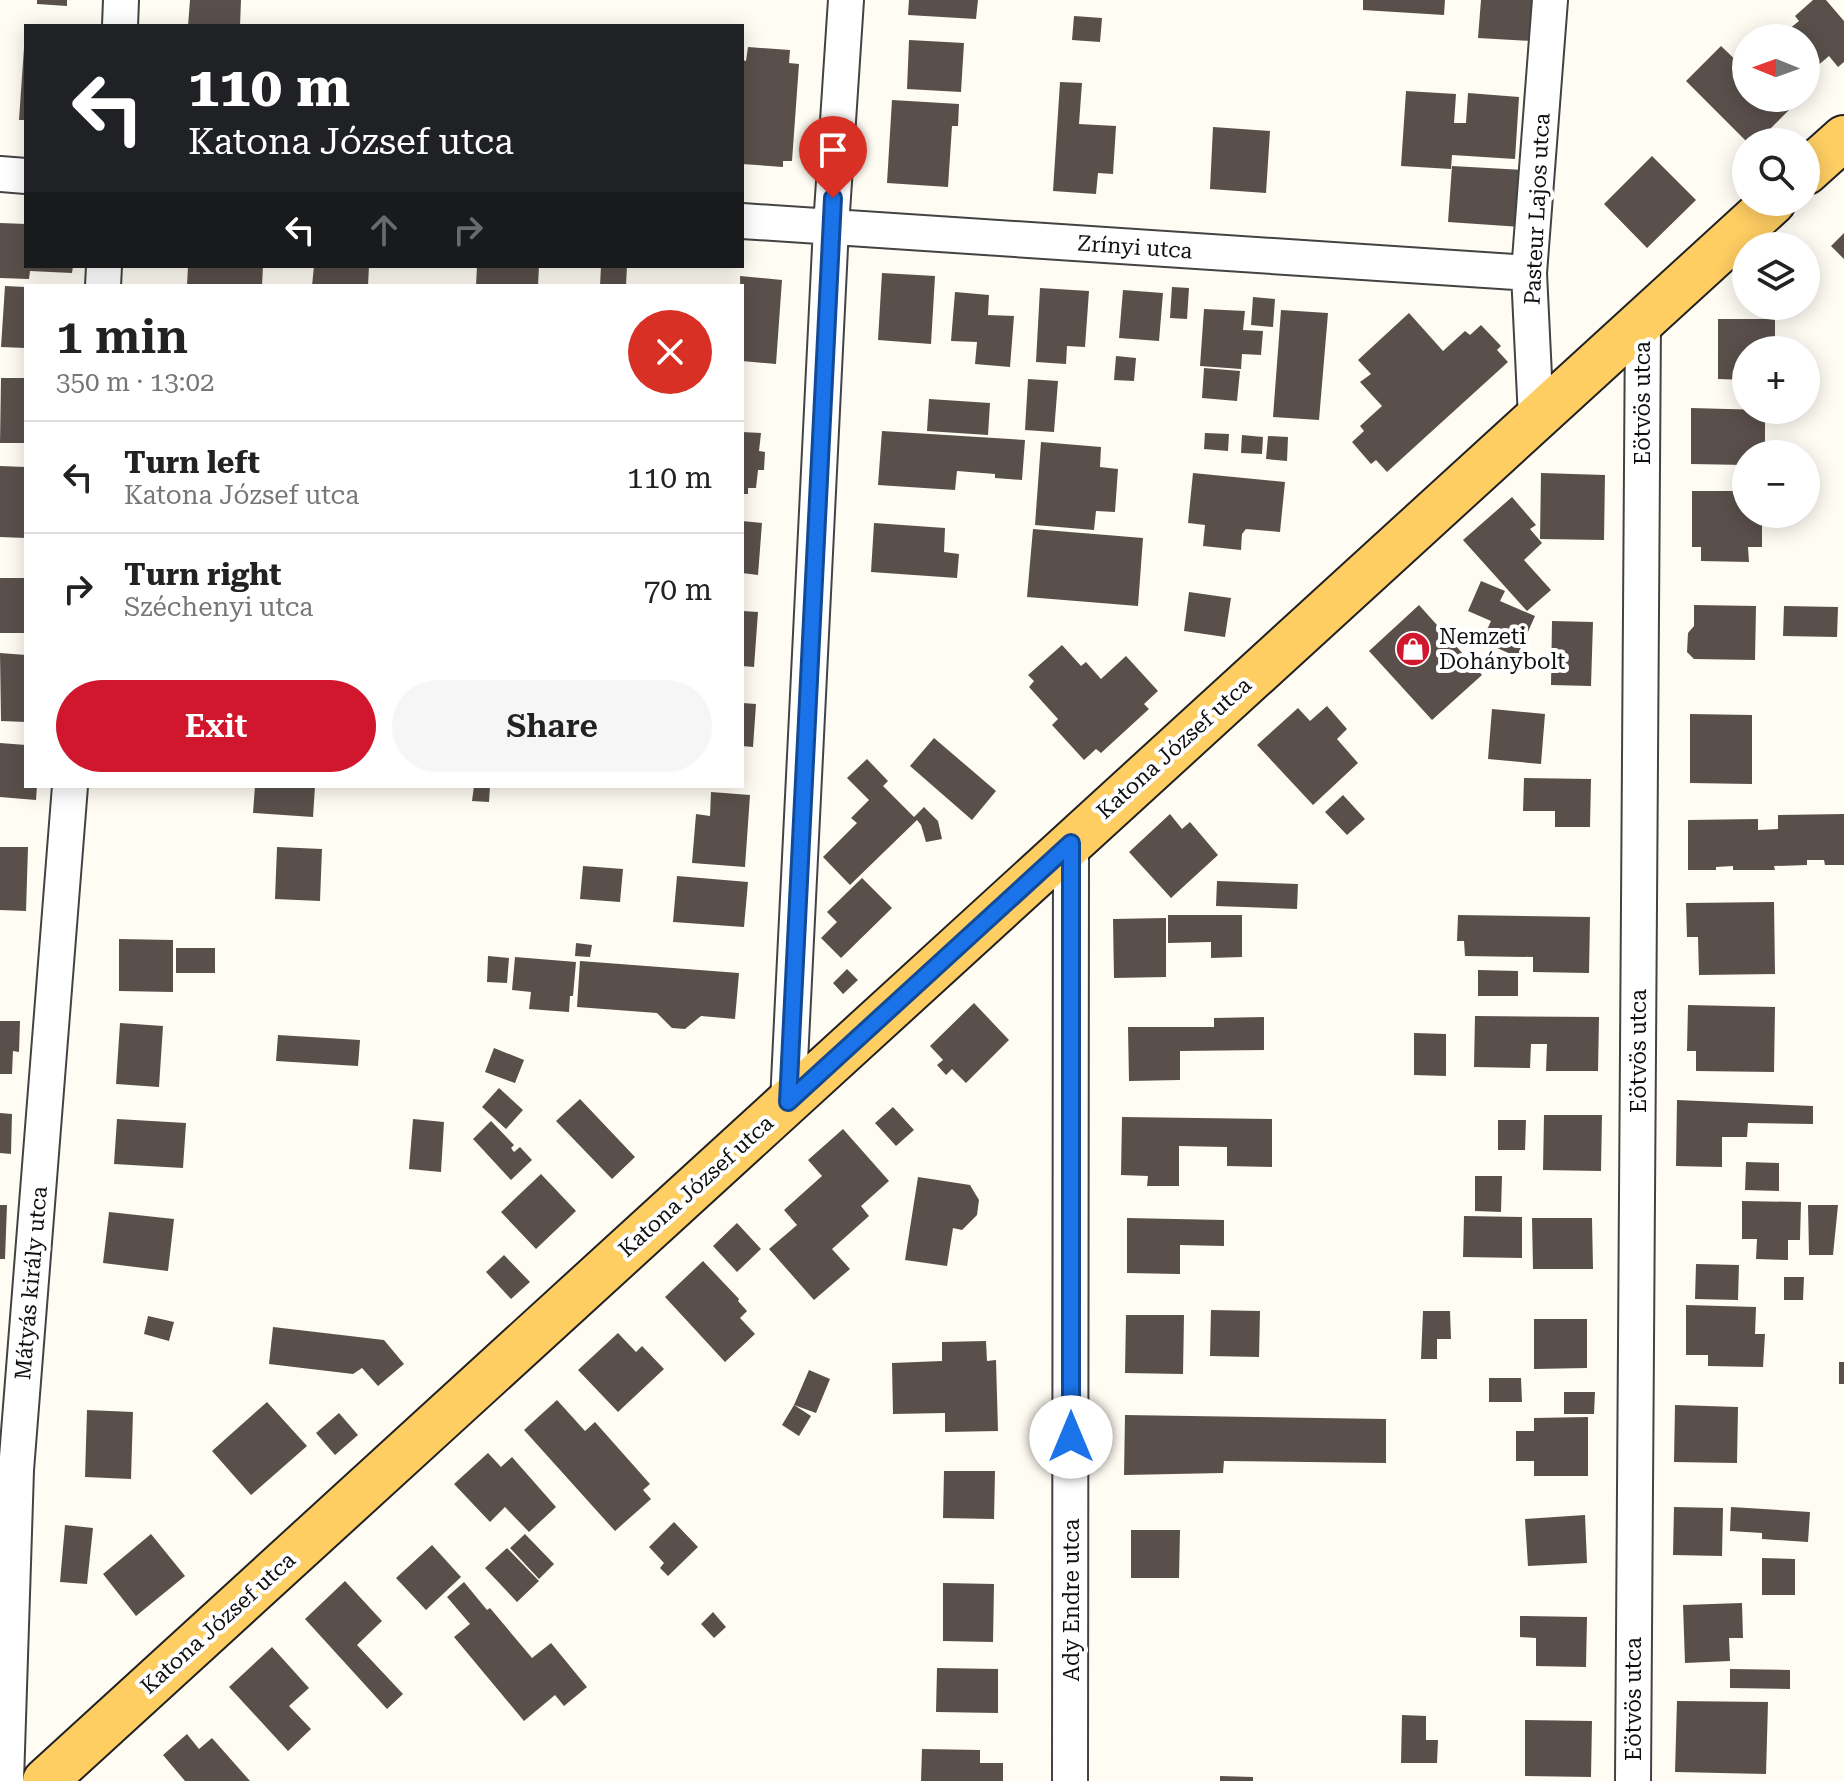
<!DOCTYPE html>
<meta charset="utf-8">
<style>
:root{--surface:#fff;--page:#f6f6f6;--text:#222;--muted:#767676;--line:#e0e0e0;--accent:#d1172d}
body{margin:0;font-family:"Roboto Serif",serif;background:var(--page);color:var(--text);height:100vh;display:flex;flex-direction:column;font-size:30px;white-space:nowrap}
*{box-sizing:border-box;margin:0}
p{font-size:26px;color:var(--muted)}
.icon{flex:none;width:44px;height:44px;fill:none;stroke:currentColor;stroke-width:2;stroke-linecap:round;stroke-linejoin:round}
.map{position:relative;flex:1;overflow:hidden}
.sheet{position:absolute;left:24px;top:284px;width:720px;height:504px;display:flex;flex-direction:column;background:var(--surface);border-radius:0px;box-shadow:0 4px 20px #0003}
.sheet>*{flex:none}
.guide{position:absolute;left:24px;top:24px;width:720px;height:244px;border-radius:0px;box-shadow:0 4px 20px #0003;background:#202124;color:#fff;overflow:hidden}
.needle{width:52px;rotate:271deg}
.tools{position:absolute;left:1732px;top:24px;display:grid;gap:16px}
.tools a{display:grid;place-items:center;width:88px;height:88px;border-radius:50%;background:var(--surface);box-shadow:0 4px 20px #0003;font-size:40px}
.pin{position:absolute;display:grid;place-items:center;width:68px;height:68px;color:#fff;margin:-82px -34px;border-radius:50% 50% 50% 0;rotate:-45deg;box-shadow:0 0 8px #0007}
.pin .icon{rotate:45deg}
.me{position:absolute;width:88px;margin:-44px;rotate:0deg;stroke-linejoin:round;filter:drop-shadow(0 0 6px #0008)}
.turn{display:flex;align-items:center;gap:28px;height:168px;padding:0 32px;font-size:36px}
.turn .icon{width:104px;height:104px;stroke-width:2.5}
.turn b{display:block;font-size:56px;line-height:68px}
.lanes{display:flex;align-items:center;height:76px;padding:0 32px;background:#0003;justify-content:center;gap:40px;direction:ltr}
.lanes .off{opacity:.35}
.round{display:grid;place-items:center;flex:none;width:84px;height:84px;border-radius:42px;background:var(--page)}
.headline{display:flex;align-items:center;justify-content:space-between;height:136px;padding:0 32px}
h1{font-size:48px;font-weight:600;line-height:60px}
.action{display:flex;gap:16px;margin-top:auto;padding:16px 32px}
.action a{flex:1;height:92px;border-radius:48px;background:var(--accent);color:#fff;font-size:32px;font-weight:600;line-height:92px;text-align:center}
.action a+a{background:var(--page);color:var(--text)}
ul{padding:0;list-style:none}
li{display:flex;align-items:center;gap:24px;height:112px;padding:0 32px;border-top:2px solid var(--line)}
li div{flex:1}
li b{display:block;font-size:30px}
li em{font-style:normal}
.map>svg:first-child{display:block}
</style>
<div class="map">
<svg width="1844" height="1781" viewBox="0 0 1844 1781">
<rect width="100%" height="100%" fill="#fffcf3"/>
<path fill="#5a504b" d="M37,0h30v6l-30,-2z
M190,0h51l-1,26h-52z
M909,0h69l-2,19 -68,-4z
M1363,0h82l-1,15 -81,-5z
M1481,0h54l-3,41 -54,-3z
M1813,0h13l18,21v41l-6,5 -9,-11 -20,17 -3,-3v-32h-28l21,-17 -4,-5z
M1074,16l28,2 -2,24 -28,-2z
M909,40l55,3 -3,49 -54,-3z
M1721,46l25,24v28h42l6,7 -24,24 8,8 -5,5h-26l-61,-61z
M748,47l42,3 -1,13 10,1 -7,97h-9v6l-41,-3v-104l4,1z
M24,48h2v72h-7z
M1060,82l22,1 -3,41 37,2 -3,48 -15,-1 -2,21 -43,-3z
M1406,91l50,3 -2,29h12l2,-30 51,4 -4,62 -63,-4 -1,14 -50,-3z
M892,100l67,4 -1,22h-6l-4,61 -61,-4z
M1213,127l57,4 -4,62 -56,-4z
M1652,156l44,44 -49,48 -43,-44z
M1452,166l72,4 -3,57 -73,-5z
M0,223l26,1v42h47l-1,7 -42,-2 -1,8 -29,-1z
M1844,233v26l-13,-13z
M188,266h75l-1,20h-75z
M314,266h55l-1,20h-56z
M477,266h62l-1,20h-62z
M601,266h26l-1,20h-26z
M882,273l53,3 -4,68 -53,-4z
M740,276l42,4 -6,84 -34,-3z
M5,286l21,1v61l-25,-1z
M1172,287l17,1 -2,31 -17,-1z
M1040,288l49,3 -4,56 -18,-1 -1,18 -30,-2z
M1123,290l40,3 -4,48 -40,-3z
M955,292l34,3 -1,20 26,1 -4,51 -35,-3 2,-22 -26,-1z
M1253,297l22,2 -2,28 -22,-2z
M1204,309l41,2 -2,19 20,1 -2,24 -19,-1 -1,15 -41,-3z
M1281,310l47,3 -9,107 -46,-3z
M1409,313l34,38 22,-20 5,4 11,-10 20,21 -4,4 11,12 -121,110 -11,-12 -5,4 -19,-22 12,-11 -4,-5 22,-20 -22,-24 11,-8 -13,-14z
M1718,319h57v31h-29v30l-28,-1z
M1116,356l20,2 -2,23 -20,-1z
M1204,368l36,3 -3,30 -35,-3z
M1,378h25v65h-26z
M1028,379l30,2 -4,51 -29,-2z
M929,399l61,4 -2,32 -61,-4z
M1691,408l74,2v44h-19v11l-55,-1z
M882,431l143,9 -3,40 -27,-2v-4l-38,-3 -2,19 -77,-5z
M742,432l19,1 -2,18 6,1 -1,18h-6l-2,18h-8v6h-6z
M1205,433l24,1 -1,17 -24,-2z
M1242,435l21,2 -1,17 -21,-1z
M1268,436l20,1 -1,24 -21,-2z
M1041,442l60,5 -1,20 18,2 -3,43 -19,-1 -2,19 -59,-5z
M0,466l26,1v71l-26,-1z
M1193,473l92,9 -5,50 -34,-3 -4,5 -1,16 -38,-4 2,-21 -17,-2z
M1541,473l64,2 -1,65 -64,-1z
M1692,491h54v23h16v33h-14l1,15 -48,-1v-14h-9z
M1512,497l24,28 -6,4 12,14 -18,17 27,30 -24,21 -64,-71z
M742,521l20,2 -4,52 -16,-2z
M874,523l71,5 -1,24 15,2 -2,24 -86,-6z
M1033,529l110,9 -5,68 -111,-9z
M0,578h26v55h-26z
M1481,581l24,10 -5,10 35,15 -18,41 -35,-16 9,-20 -23,-10z
M1189,592l42,6 -6,39 -41,-6z
M1419,605l63,70 -50,45 -63,-69z
M1694,605l62,1 -1,54 -61,-1 -7,-7 1,-19 6,-7z
M1784,606l54,1 -1,30 -54,-1z
M742,611l16,1 -4,55 -12,-1z
M1552,621l41,1 -2,64 -40,-1z
M1062,645l19,21 5,-4 15,17 25,-23 32,35 -14,13 5,5 -48,44 -5,-4 -12,11 -32,-35 6,-6 -29,-32 5,-6 -6,-6z
M0,653l26,2v67l-25,-1z
M742,703l14,1 -3,43 -11,-1z
M1327,706l20,23 -10,10 21,24 -45,42 -56,-60 41,-37 12,13z
M1492,709l53,5 -4,50 -53,-5z
M1690,714l62,1v69l-62,-1z
M934,738l62,53 -24,29 -62,-54z
M0,743l26,2v41h11l-1,14 -36,-3z
M867,759l21,22 -5,5 31,31 10,-10 14,14 4,18 -16,3 -5,-17 -4,-5 -67,65 -27,-28 34,-34 -6,-5 18,-18 -22,-22z
M1524,778l67,1 -1,48h-35v-16h-32z
M255,786h60l-2,31 -60,-4z
M474,786h16l-1,16 -17,-1z
M711,792l39,3 -5,72 -53,-4 4,-49 14,2z
M1343,795l22,24 -18,16 -22,-23z
M1170,814l12,15 8,-7 28,33 -47,43 -42,-46z
M1844,814v51h-19l-1,-5h-17v5l-33,1 1,4h-42v-4l-17,1v3h-28v-50l70,-1v11l20,-1v-14z
M0,847h28l-2,64 -26,-1z
M277,847l45,2 -2,52 -45,-2z
M583,866l40,3 -3,33 -40,-3z
M677,876l71,6 -4,45 -71,-5z
M862,878l30,30 -51,50 -20,-20 16,-16 -10,-10z
M1217,881l81,3 -1,25 -81,-3z
M1774,902l1,72 -76,1 -1,-38h-11l-1,-34z
M1168,915h74v42l-31,1v-16l-43,1z
M1458,915l132,2 -1,56 -56,-1v-15l-68,-1 -1,-15h-7z
M1166,918v59l-52,1 -1,-59z
M119,939l54,1v52l-54,-1z
M576,943l16,2 -2,12 -15,-1z
M176,948h39v25h-39z
M488,956l21,2 -2,25 -20,-1z
M515,957l61,5 -3,34h-3l-1,16 -40,-3 2,-17 -19,-2z
M580,961l159,12 -4,46 -34,-3 -16,13 -13,-1 -15,-15 -80,-6z
M847,969l11,11 -15,14 -10,-11z
M1478,970l40,1v25h-40z
M974,1003l35,37 -43,43 -14,-14 -6,6 -9,-10 6,-5 -13,-14z
M1688,1005l87,2 -1,65 -78,-1v-20h-9z
M1475,1016l124,1 -1,54h-52l1,-27h-16l-1,24 -56,-1z
M1264,1017v33l-84,1v29l-51,1 -1,-54h86v-9z
M0,1021h20l-1,31 -6,-1 -1,23h-12z
M120,1023l43,3 -4,61 -43,-3z
M1414,1033l32,1v42l-32,-1z
M278,1035l82,5 -2,26 -82,-5z
M494,1048l30,12 -9,23 -30,-11z
M499,1088l24,22 -17,19 -24,-22z
M580,1099l55,58 -23,22 -56,-58z
M1677,1100l136,6v18l-65,-1 -1,14h-25v30l-46,-1z
M893,1107l21,23 -18,16 -21,-23z
M0,1113l12,1 -1,40 -11,-1z
M1544,1115h58l-1,56 -58,-1z
M1122,1117l150,2v48l-45,-1v-19l-48,-1v40h-32l1,-10 -27,-1z
M117,1119l69,4 -3,45 -69,-4z
M413,1119l31,3 -3,50 -32,-3z
M1498,1120h28l-1,30h-27z
M491,1121l23,24 -3,3 3,4 6,-5 12,13 -21,20 -38,-41z
M843,1129l46,52 -28,25 8,10 -37,33 18,20 -36,31 -45,-51 28,-24 -13,-15 38,-34 -14,-16z
M1746,1162l33,1v28l-34,-1z
M541,1174l35,37 -40,38 -35,-37z
M1475,1176h27l-1,36 -26,-1z
M918,1177l52,8 9,15 -2,15 -15,15 -9,-2 -6,38 -42,-6z
M1742,1201l59,1 -1,38h-12v20l-32,-1 1,-20h-15z
M0,1205h7l-2,54h-5z
M1808,1205h30l-5,50h-24z
M109,1212l65,7 -6,52 -65,-8z
M1464,1216l58,1v41l-59,-1z
M1127,1218l97,2v26l-44,-1v29l-53,-1z
M1532,1218h60l1,51h-60z
M737,1223l24,26 -24,23 -24,-26z
M504,1255l26,27 -19,17 -25,-27z
M703,1261l36,38 -1,2 9,10 -7,7 15,16 -30,28 -60,-65z
M1696,1264l43,1 -1,35 -43,-1z
M1784,1277h20l-1,23h-19z
M1686,1305l70,2 -1,27h10l-2,33 -55,-1v-11h-22z
M1211,1310l49,1 -1,46 -49,-1z
M1423,1311h27l1,28h-14v20h-16z
M1126,1315h58l-1,59 -58,-1z
M148,1316l26,6 -5,19 -25,-7z
M1534,1319h53v49l-53,1z
M273,1327l111,13 20,24 -26,22 -16,-18 -9,6 -84,-10z
M618,1333l18,19 6,-6 22,23 -46,43 -40,-42z
M986,1341l1,20 9,-1 2,71 -53,1v-19l-52,1 -1,-51 50,-2v-19z
M1839,1362h5v22h-5z
M809,1370l21,9 -14,34 -22,-8z
M1489,1378h32l1,24h-33z
M1564,1392h31l-1,22h-30z
M557,1400l28,31 10,-9 55,62 -7,6 8,9 -36,32 -91,-101z
M267,1402l40,44 -56,49 -39,-44z
M794,1405l17,11 -12,20 -17,-11z
M1675,1405l63,2 -1,56 -63,-1z
M87,1410l46,2 -2,67 -46,-2z
M339,1413l19,22 -23,20 -19,-22z
M1125,1415l261,4v44l-162,-2 -1,12 -99,2z
M1588,1417v59h-54v-15h-18v-30h18v-13z
M488,1453l13,14 11,-10 44,50 -27,25 -24,-25 -15,15 -36,-38z
M944,1471h51l-1,48 -51,-1z
M1674,1507l49,1 -1,48 -49,-1z
M1731,1507l79,5 -2,30 -46,-3v-6l-32,-2z
M1585,1515l2,48 -59,3 -3,-47z
M674,1522l24,25 -30,29 -8,-8 4,-5 -15,-16z
M65,1525l28,3 -6,56 -27,-2z
M1131,1530h49l-1,48h-48z
M151,1534l34,42 -49,40 -33,-42z
M525,1534l29,30 -15,15 -29,-31z
M432,1545l29,32 -35,33 -30,-32z
M507,1548l32,33 -22,21 -32,-34z
M1762,1558l33,1v36h-33z
M345,1581l37,40 -25,24 46,49 -16,15 -82,-90z
M464,1582l23,28 3,-2 42,50 19,-15 36,44 -23,19 -9,-11 -31,26 -70,-84 16,-13 -23,-27z
M943,1583l51,1 -1,58 -50,-1z
M1742,1603l1,35h-14l1,23 -45,2 -2,-58z
M713,1612l13,15 -12,11 -13,-14z
M1520,1616l67,1 -1,50 -50,-1v-28l-16,-1z
M272,1647l37,41 -20,18 22,23 -23,22 -59,-64z
M937,1668l61,1v44l-62,-1z
M1730,1669l60,1v19l-60,-1z
M1677,1701l91,1 -2,72 -91,-2z
M1402,1715l24,1v24h12l-1,23h-36z
M1525,1720l67,1 -1,56 -66,-1z
M187,1734l12,15 13,-11 38,43h-65l-22,-26z
M922,1749l58,1v13h23v18h-82z
M1220,1776l33,1v4h-33z"/>
<g fill="none" stroke-linecap="round" stroke-linejoin="round">
<g stroke="#434343" stroke-width="38">
<path id="minor" d="M120,26l1,-26
M0,174l26,2
M742,221l787,52
M103,286l1,-20
M1536,418l-7,-145 21,-273
M788,1102l43,-875 15,-227
M6,1781l10,-311 54,-684
M1070,1781l1,-938
M1633,1781l10,-1460"/>
</g>
<g stroke="#212121" stroke-width="48">
<path id="major" d="M1806,172l38,-34
M45,1781l1728,-1579"/>
</g>
<use href="#minor" stroke="#fff" stroke-width="34"/>
<use href="#major" stroke="#ffce63" stroke-width="44"/>
</g>
<g fill="none" stroke-linecap="round" stroke-linejoin="round">
<g stroke="#114b97" stroke-width="20">
<path id="route" d="M833,198l-45,904 283,-259v594"/>
</g>
<use href="#route" stroke="#1a73e8" stroke-width="14"/>
</g>
<defs>
<g id="shop-disc" transform="scale(1.8)"><circle r="9.5" fill="#d1172d" stroke="#fff"/><path d="M-5-2.5h2.3a2.7 3.5 0 0 1 5.4 0H5L5.5 6h-11ZM-1.5-2.5h3a1.5 2.3 0 0 0-3 0Z" fill="#fff"/></g>
</defs>
<g fill-rule="evenodd">
<use href="#shop-disc" x="1413" y="649"/>
</g>
<g text-anchor="middle" dominant-baseline="central" stroke-width="8" stroke-linejoin="round" paint-order="stroke">
<g font-size="22" fill="#101010" stroke="#fff">
<text transform="translate(1537 209) rotate(-87)">Pasteur Lajos utca</text>
<text transform="translate(1135 247) rotate(4)">Zrínyi utca</text>
<text transform="translate(1642 403) rotate(-90)">Eötvös utca</text>
<text transform="translate(1174 748) rotate(-42)">Katona József utca</text>
<text transform="translate(1638 1051) rotate(-90)">Eötvös utca</text>
<text transform="translate(696 1186) rotate(-42)">Katona József utca</text>
<text transform="translate(31 1283) rotate(-85)">Mátyás király utca</text>
<text transform="translate(1071 1600) rotate(-90)">Ady Endre utca</text>
<text transform="translate(218 1623) rotate(-42)">Katona József utca</text>
<text transform="translate(1633 1699) rotate(-90)">Eötvös utca</text>
</g>
<g font-size="22" fill="#101010" stroke="#fff" text-anchor="start">
<text x="1439" y="636">Nemzeti<tspan x="1439" dy="25">Dohánybolt</tspan></text>
</g>
</g>
</svg>
<div class="tools">
<a><svg class="needle" viewBox="-14 -14 28 28"><path d="M0-13l5 13h-10z" fill="#e53935"/><path d="M0 13l5-13h-10z" fill="#767676"/></svg></a>
<a><svg class="icon" aria-label="search" viewBox="0 0 24 24"><circle cx="10" cy="10" r="6"/><path d="M15 15l6 6"/></svg></a>
<a><svg class="icon" aria-label="layers" viewBox="0 0 24 24"><path d="M12 4l9 5-9 5-9-5zM3 14l9 5 9-5"/></svg></a>
<a>+</a>
<a>−</a>
</div>
<div class="pin" style="left:833px;top:198px;background:#d93025"><svg class="icon" aria-label="arrive" viewBox="0 0 24 24"><path d="M6 21V4h12l-3 4 3 4H6"/></svg></div>
<svg class="me" style="left:1071px;top:1437px" viewBox="-20 -20 40 40"><circle r="19" fill="#fff"/><path d="M0-13L10 11 0 6-10 11z" fill="#1a73e8"/></svg>
<div class="guide">
<div class="turn"><svg class="icon" aria-label="left" viewBox="0 0 24 24"><path d="M17 20v-9H6M10 6l-5 5 5 5"/></svg><div><b>110 m</b>Katona József utca</div></div>
<div class="lanes"><svg class="icon" aria-label="left" viewBox="0 0 24 24"><path d="M17 20v-9H6M10 6l-5 5 5 5"/></svg><svg class="icon off" aria-label="ahead" viewBox="0 0 24 24"><path d="M12 20V5M6 11l6-6 6 6"/></svg><svg class="icon off" aria-label="right" viewBox="0 0 24 24"><path d="M7 20v-9h11M14 6l5 5-5 5"/></svg></div>
</div>
<section class="sheet">
<div class="headline"><div><h1>1 min</h1><p>350 m · 13:02</p></div><a class="round" style="background:#d93025;color:#fff"><svg class="icon" aria-label="close" viewBox="0 0 24 24"><path d="M6 6l12 12M18 6L6 18"/></svg></a></div>
<ul>
<li><svg class="icon" aria-label="left" viewBox="0 0 24 24"><path d="M17 20v-9H6M10 6l-5 5 5 5"/></svg><div><b>Turn left</b><p>Katona József utca</p></div><em>110 m</em></li>
<li><svg class="icon" aria-label="right" viewBox="0 0 24 24"><path d="M7 20v-9h11M14 6l5 5-5 5"/></svg><div><b>Turn right</b><p>Széchenyi utca</p></div><em>70 m</em></li>
</ul>
<div class="action"><a>Exit</a><a>Share</a></div>
</section>
</div>
